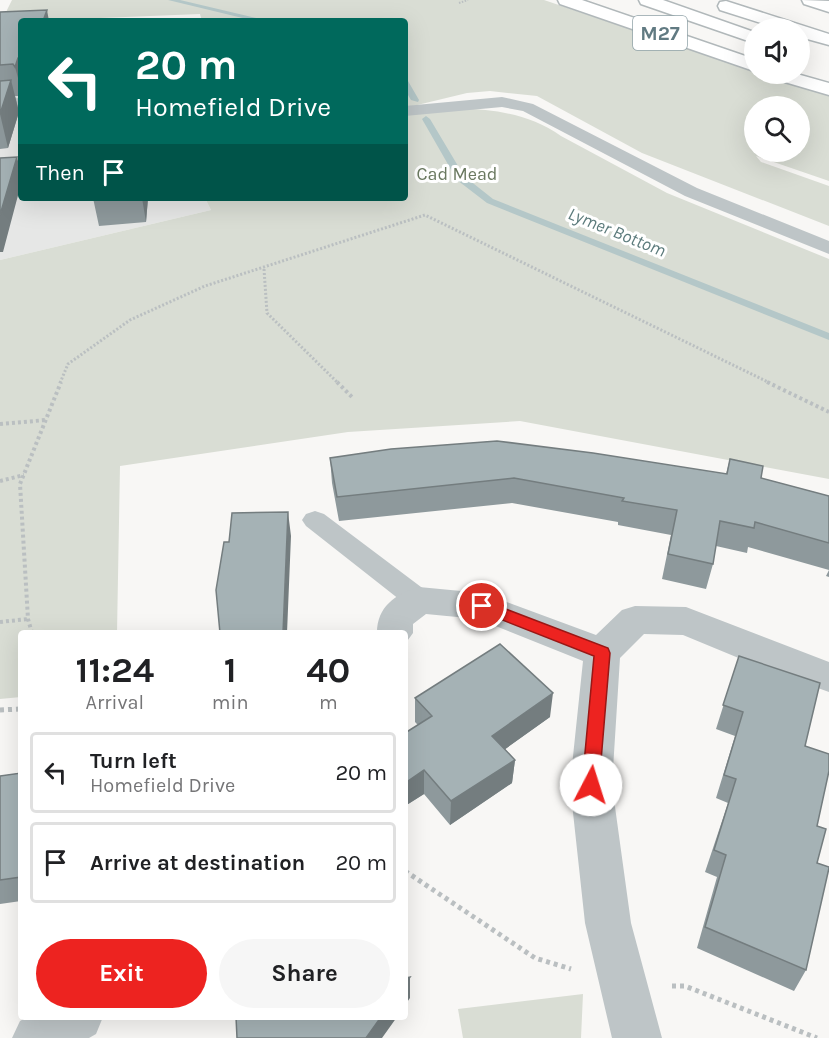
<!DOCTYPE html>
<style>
:root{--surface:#fff;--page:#f6f6f6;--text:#202124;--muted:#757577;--line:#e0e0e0;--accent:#ed2320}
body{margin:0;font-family:Karla,sans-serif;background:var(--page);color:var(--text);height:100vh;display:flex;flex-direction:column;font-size:22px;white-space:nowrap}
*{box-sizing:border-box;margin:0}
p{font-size:20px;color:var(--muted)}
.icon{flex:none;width:33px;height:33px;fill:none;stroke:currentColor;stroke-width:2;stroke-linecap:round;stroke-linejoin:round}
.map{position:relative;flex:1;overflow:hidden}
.panel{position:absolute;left:18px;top:630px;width:390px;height:390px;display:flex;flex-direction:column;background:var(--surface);border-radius:6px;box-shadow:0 6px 24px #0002}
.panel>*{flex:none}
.top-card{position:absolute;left:18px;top:18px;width:390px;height:183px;border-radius:6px;box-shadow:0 6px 24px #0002;background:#00695c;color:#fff;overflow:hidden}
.tools{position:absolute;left:744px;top:18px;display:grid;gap:12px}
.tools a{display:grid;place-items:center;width:66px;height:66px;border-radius:50%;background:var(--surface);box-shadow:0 6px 24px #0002;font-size:30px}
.pin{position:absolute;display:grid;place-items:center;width:51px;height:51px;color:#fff;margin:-26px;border:3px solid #fff;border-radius:50%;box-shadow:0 2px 6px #0007}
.me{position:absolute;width:66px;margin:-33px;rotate:5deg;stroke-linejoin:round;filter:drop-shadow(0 0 4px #0008)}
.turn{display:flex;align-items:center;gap:21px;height:126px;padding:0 18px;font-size:27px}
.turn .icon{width:78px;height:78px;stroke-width:2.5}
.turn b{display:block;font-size:42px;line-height:51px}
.then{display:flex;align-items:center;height:57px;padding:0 18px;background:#0003;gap:12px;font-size:22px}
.eta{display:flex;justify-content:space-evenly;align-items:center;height:102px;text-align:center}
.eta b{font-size:36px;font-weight:700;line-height:42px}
.button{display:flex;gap:12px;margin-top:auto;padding:12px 18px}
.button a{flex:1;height:69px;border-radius:36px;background:var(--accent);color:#fff;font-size:24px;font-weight:700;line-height:69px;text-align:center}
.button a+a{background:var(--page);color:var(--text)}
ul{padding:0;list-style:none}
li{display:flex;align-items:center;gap:18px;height:81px;margin:0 12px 9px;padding:0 6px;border:3px solid var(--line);border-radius:6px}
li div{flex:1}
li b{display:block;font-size:22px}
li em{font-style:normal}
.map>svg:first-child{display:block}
</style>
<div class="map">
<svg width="829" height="1038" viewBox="0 0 829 1038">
<rect width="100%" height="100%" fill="#f8f7f5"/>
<path fill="#e6e7e6" d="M21,63v135h184l6,12 -211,50v-196z"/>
<path fill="#d9ddd4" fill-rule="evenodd" d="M12,0h532l210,71v3h7l68,21v86l-73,-25 5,6 68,24v40l-187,-73 -105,-57 -47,-5 -23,2 -58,14c53,2 107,-3 152,29l106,57 162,66v220l-309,-58 -172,11 -228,34 -3,167h-96v64l-21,2v-439l211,-50 -6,-12h200v-177h-203l-2,-7 -199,8zM754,106h46v46h-46z
M583,994l-2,44h-118l-5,-29z"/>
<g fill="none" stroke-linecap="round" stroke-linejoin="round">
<path fill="#b4c7c8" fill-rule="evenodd" d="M168,0h12l89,21h-14z
M405,81h3l11,19 -1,2 -7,-2 -6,-10z
M426,116l4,3 34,57 29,23 336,134v7l-342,-137 -30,-23 -35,-61z"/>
<g stroke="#b1b8ba" stroke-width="3">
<path id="highway" d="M558,0h24l172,59v12l-194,-67z
M639,0h24l91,32v11l-113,-39z
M802,0l27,1v11l-25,-8z
M726,1l103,33v11l-29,-8v-9h-23l-57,-18 -2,-4 2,-4z
M768,74h29l32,9v12l-58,-17z"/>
</g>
<path stroke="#babfc1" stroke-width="2" stroke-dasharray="1.5 1.5" stroke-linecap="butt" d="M459,3l9,-3"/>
<path stroke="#babfc1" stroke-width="3" stroke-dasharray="2 2" stroke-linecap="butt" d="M264,269l3,44 71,70
M60,383l8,-19 62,-44 75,-34 220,-71 345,168"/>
<path stroke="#babfc1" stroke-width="4" stroke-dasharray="3 3" stroke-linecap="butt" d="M337,382l15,15
M767,382l62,30
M0,424l46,-4
M0,481l24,-6
M0,622l28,-3
M32,633l-4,-14 -8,-135 41,-102"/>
<path stroke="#babfc1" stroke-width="5" stroke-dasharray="4 4" stroke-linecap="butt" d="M0,710l21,-1
M405,871l130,87 36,11
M672,986h13l132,52"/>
<path fill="#bec5c7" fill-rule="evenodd" d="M502,97l31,7 164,84 132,53v13l-144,-58 -162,-85 -21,-4 -97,9v-10z
M315,511l9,3 105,79 4,7 -4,7 -10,3 -10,-3 -103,-81 -4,-6 4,-6z"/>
<path fill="#bec5c7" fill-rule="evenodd" d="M21,98v12l-21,1v-12z
M21,163v14l-21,2v-14z
M419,587l63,6 114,42 26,-25 13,-4 51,1 143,55v30l-64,-23 -82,-34 -39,-1 -24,24 -8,127 19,138 31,115h-50l-27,-115 -15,-138 13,-124 -105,-42 -52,-5 -13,10v9l-8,11v-11h-28c0,-26 18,-39 42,-46z
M27,1017h76l-7,17 -7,4h-77l8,-17z"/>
<use href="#highway" fill="#fff" fill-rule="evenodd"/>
</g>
<path fill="#8e999c" d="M0,12l21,9v75h-6l4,16 -11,36 -8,1z
M93,198h55l-2,24 -47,4z
M330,458l396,16 4,-15 31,19 68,18v81l-3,-1 3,-6 -81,-23 -1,6 -31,-7 -3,18 -7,25 -44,-10 9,-44 -53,-10v-3l-106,-19 -173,18 -7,-38z
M739,656l66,90 12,80v37l-11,107 -12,21 -97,-43 20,-71 -12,-5 23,-69 -12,-5 19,-62 -19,-7z
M415,698l135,19 -45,32 10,11 -3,23 -62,42 -26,-31 -19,12v-73l13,-8 -3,-3z
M21,773v128l-21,3v-128z"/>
<path fill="#747d7f" d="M47,10l2,11h-6z
M18,58l3,13v18l-6,-22z
M11,80l8,32 -11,36 -8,-34z
M17,157l4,16v11l-18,68h-3v-37z
M142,198h6l-2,24z
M288,512l3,24 -4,97h-4z
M553,693l-3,24 -60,43 2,-24z
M515,760l-3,23 -62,42 1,-24z
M424,770v24l-19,12v-23z
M410,977v21l-5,7v-21z
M381,1017h16l-15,21h-16z"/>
<path fill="#a5b2b5" stroke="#747d7f" stroke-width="1.5" d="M47,10l-4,11h-22v37h-3l-3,9 -2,-3 -13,1v-53z
M11,80l-11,34v-33z
M17,157l-17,58v-57z
M497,441l96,12 134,21 3,-15 33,7 -2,12 68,18v47l-74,-21 -1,6 -34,-7 -7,43 -45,-10 9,-44 -55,-9 2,-3 -110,-20 -177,19 -7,-39 61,-9z
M288,512l-5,121h-63l-4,-43 8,-48h5l3,-29z
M500,644l53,49 -61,43 23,24 -64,41 -27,-31 -19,13v-50l27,-17 -17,-18z
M739,656l81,27 -15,63 24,8v17l-12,55 9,3 -9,34 12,4v1l-23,102 -101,-43 21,-72 -12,-5 22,-71 -12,-4 19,-63 -20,-7z
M21,773v104l-21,3v-104z
M410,977l-5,7v-6z
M236,1017h145l-15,21h-129z"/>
<path fill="#ed2320" stroke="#9a1715" stroke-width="1.5" d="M482,600l126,48 2,5 -11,132 -2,5 -6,2 -6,-2 -3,-5 12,-129 -117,-46 -3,-4 3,-4z"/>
<g text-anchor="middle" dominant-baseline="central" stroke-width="6" stroke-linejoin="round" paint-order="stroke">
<g font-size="18" fill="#6a7960" stroke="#fff">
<text x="457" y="174">Cad Mead</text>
</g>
<g font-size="18" font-style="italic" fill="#5c7b7c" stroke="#fff">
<text transform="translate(617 232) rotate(22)">Lymer Bottom</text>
</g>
<rect fill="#fff" stroke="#90a2a8" stroke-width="1.5" x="633" y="16" width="54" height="34" rx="4.5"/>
<g font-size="20" font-weight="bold" fill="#617a82">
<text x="660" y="33">M27</text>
</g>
</g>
</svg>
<div class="tools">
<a><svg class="icon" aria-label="sound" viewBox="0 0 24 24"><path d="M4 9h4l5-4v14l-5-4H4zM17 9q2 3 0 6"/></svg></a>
<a><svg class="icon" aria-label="search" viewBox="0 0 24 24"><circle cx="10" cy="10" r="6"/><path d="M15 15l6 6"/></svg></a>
</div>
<div class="pin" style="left:482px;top:606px;background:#d93025"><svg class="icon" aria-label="arrive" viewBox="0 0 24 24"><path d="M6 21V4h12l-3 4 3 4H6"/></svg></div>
<svg class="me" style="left:591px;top:785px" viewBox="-20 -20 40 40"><circle r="19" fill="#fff"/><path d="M0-13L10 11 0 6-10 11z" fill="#ed2320"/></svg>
<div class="top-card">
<div class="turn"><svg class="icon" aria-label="left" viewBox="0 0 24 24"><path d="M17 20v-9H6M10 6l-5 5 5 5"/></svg><div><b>20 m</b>Homefield Drive</div></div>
<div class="then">Then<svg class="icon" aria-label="arrive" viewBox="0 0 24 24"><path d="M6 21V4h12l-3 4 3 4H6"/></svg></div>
</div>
<section class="panel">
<div class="eta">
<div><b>11:24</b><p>Arrival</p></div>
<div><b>1</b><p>min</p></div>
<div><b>40</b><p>m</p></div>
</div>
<ul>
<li><svg class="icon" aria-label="left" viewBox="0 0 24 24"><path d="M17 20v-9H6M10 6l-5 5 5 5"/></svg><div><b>Turn left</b><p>Homefield Drive</p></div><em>20 m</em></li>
<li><svg class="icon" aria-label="arrive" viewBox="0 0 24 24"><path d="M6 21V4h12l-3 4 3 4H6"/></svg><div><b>Arrive at destination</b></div><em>20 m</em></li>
</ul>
<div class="button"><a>Exit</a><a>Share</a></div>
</section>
</div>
